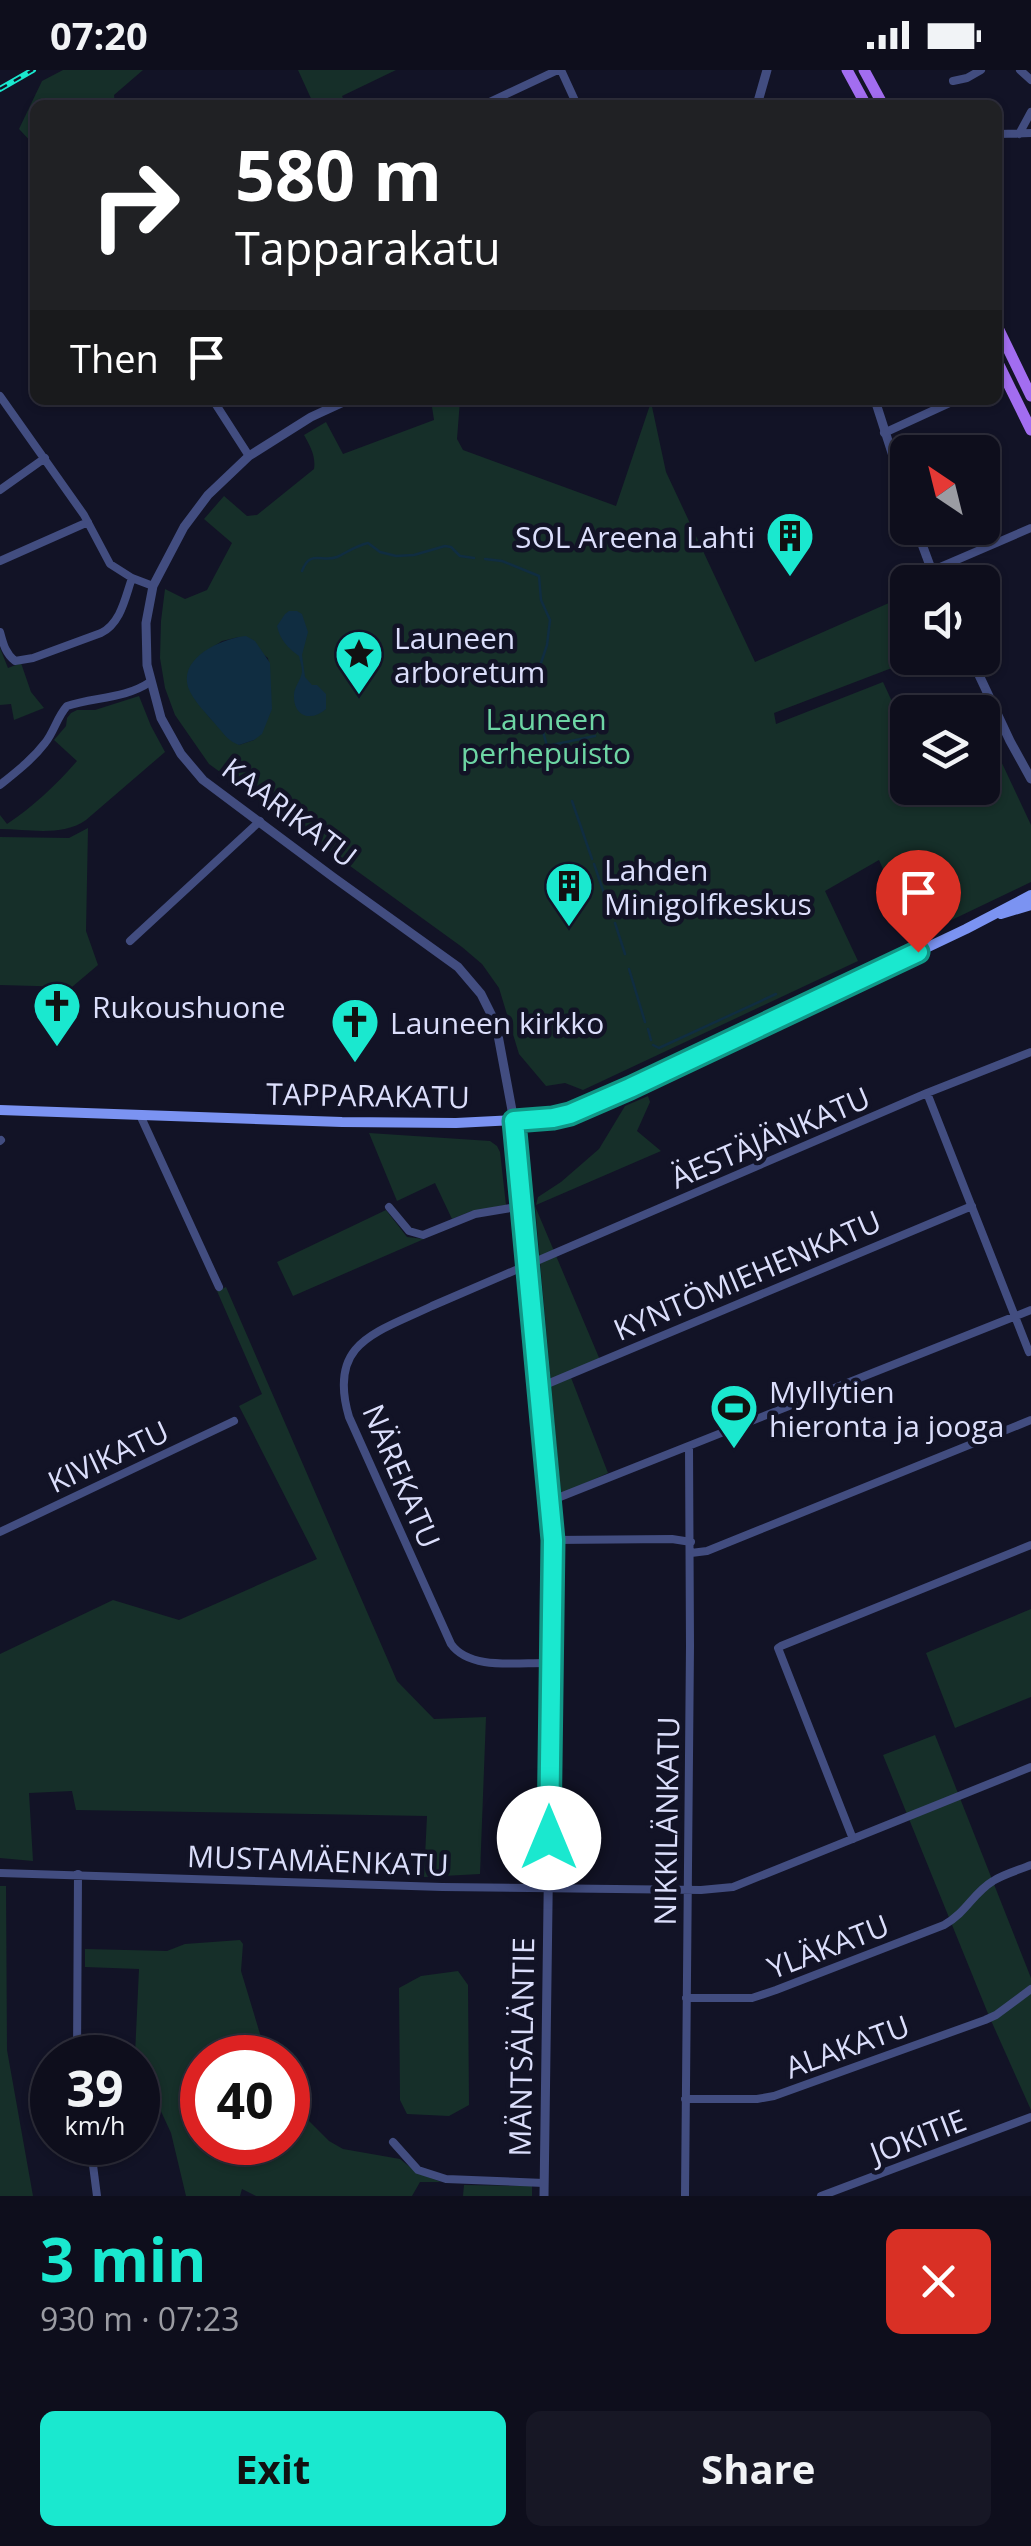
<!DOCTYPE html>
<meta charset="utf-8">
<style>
:root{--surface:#0e0e1c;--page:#171725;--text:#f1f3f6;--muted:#9b9ca3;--line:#2e2e3b;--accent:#1ae8cf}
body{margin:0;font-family:"Open Sans",sans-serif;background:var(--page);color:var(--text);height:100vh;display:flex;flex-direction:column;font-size:38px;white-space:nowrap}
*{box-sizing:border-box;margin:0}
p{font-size:32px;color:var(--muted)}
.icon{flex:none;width:55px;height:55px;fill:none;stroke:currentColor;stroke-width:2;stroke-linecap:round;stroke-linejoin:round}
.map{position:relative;height:2126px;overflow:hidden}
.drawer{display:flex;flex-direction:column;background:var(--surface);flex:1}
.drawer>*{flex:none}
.top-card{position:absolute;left:30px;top:30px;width:972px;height:305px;border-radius:15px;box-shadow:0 2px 8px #0004,0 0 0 2px var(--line);background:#202124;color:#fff;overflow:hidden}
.needle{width:65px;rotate:325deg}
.buttons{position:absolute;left:890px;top:365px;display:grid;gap:20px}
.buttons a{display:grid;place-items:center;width:110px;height:110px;border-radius:15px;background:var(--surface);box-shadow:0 2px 8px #0004,0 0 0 2px var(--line);font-size:50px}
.speed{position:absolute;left:30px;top:1965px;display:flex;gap:20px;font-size:50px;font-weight:700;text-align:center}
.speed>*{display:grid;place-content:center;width:130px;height:130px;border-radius:50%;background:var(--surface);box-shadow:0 2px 8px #0004,0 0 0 2px var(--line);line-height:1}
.speed small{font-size:25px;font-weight:400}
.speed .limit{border:15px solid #d22;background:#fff;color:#111}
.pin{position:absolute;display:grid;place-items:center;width:85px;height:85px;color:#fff;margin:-102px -42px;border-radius:50% 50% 50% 0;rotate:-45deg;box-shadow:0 0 10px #0007}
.pin .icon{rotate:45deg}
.me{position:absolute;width:110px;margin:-55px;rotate:0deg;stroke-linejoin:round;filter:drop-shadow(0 0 8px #0008)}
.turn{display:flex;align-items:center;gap:35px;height:210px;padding:0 40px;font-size:45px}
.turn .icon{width:130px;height:130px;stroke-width:2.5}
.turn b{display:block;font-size:70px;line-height:85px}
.then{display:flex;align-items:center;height:95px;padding:0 40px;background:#0003;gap:20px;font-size:38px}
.round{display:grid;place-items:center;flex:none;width:105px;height:105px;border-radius:15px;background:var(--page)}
.overview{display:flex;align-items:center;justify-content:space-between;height:170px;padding:0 40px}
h1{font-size:60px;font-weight:700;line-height:75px;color:var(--accent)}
.cta{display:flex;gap:20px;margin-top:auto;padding:20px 40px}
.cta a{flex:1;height:115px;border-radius:15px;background:var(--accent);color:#111;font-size:40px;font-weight:700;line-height:115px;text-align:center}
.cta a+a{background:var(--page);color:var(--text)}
.status{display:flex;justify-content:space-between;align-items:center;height:70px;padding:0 50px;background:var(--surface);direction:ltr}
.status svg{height:28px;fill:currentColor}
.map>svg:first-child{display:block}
</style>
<div class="status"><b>07:20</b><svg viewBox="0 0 49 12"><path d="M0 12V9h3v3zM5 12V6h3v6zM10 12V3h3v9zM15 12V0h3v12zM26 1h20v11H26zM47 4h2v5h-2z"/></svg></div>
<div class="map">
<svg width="1031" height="2126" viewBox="0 0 1031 2126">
<rect width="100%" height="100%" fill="#121326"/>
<path fill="#162f29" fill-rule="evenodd" d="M63,0h80l-29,25 1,10h-80v41l-16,-17 23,-48z
M298,0h98l-54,26 4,9h-32z
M431,330h29l-3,39 6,11 153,56 35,-104 15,70 89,190 152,-67 1,63h10l-144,55 2,11 107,-42 24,52 1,54h74l1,-21 17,-8 31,66v57l-117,56 -35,-78 -54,31 33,70 -275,129 -18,-7 -19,3 -27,-32 -20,-66 -17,-24 -20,-17 -253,-183 -34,-49 -10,-27 -5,-30 1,-37 4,-32 20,10 22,-9 25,-47 -28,-24 20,-23 23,20 10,-1 57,-46c2,-13 -4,-23 -10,-34l22,-13 17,32 91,-34zM239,567l29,21 2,16 -16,66 -15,5 -29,-27 -15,-19 7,-45 20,-13z
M0,578l8,20 13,-5 10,29 13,16 -30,12 -3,-16 -11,1z
M139,626l12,30 14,26 -79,68c-24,17 -58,9 -86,9v-14l7,9c27,-18 49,-39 70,-63l-23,-21 12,-14 1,-8 4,-5 6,-3h18z
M88,758l-2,103 12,34 -26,22 -72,-2v-148l69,1z
M648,1026l2,6 -13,29 24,20 -125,54 2,-8 23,-15 38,-33 26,-43z
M369,1063l121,8 7,5 3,6 6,53 -37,7 -17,7 -17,-36 -38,18z
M535,1136l65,154 -30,15 38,98 -47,21z
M386,1140l21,27 17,2 -131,57 -16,-34z
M226,1217l171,394 37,38 52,-2 -6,157 -56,3 3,-61 -351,-6 -4,-19 -43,2 4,68 -33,-3v-204l113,-54 66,20 138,-61 -78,-153 23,-12 -45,-103z
M1031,1539v88l-76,31 -29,-75z
M935,1665l96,243v132l-42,-94 -106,-261z
M0,1816h6l1,164 26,146h-33z
M240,1870l3,4 -2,27 26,86 -65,1v84h86v-42l41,41 14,8 57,10 16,13 25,10h-21l-8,14h-156l-14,-7 -2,7h-54l-15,-63 -36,-78 4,-86 -54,-2v-18l82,2 18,-7z
M458,1901l10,14 1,120 -20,11 -42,-2 -7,-14 -1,-112 22,-12z
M464,2115l68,1v10h-69z"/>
<path fill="#102d41" d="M289,541h8l5,3 6,18 -6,23 3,22 7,8h5l9,9v15c-14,13 -33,8 -32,-14 0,-8 7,-15 8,-23 0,-5 -2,-11 -3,-16 -11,-8 -19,-16 -22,-30l8,-12z
M246,566l9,5 15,22 2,46 -10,25 -8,6 -15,5c-11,-4 -15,-11 -23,-20 -9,-11 -23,-24 -28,-38 -9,-30 35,-49 58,-51z"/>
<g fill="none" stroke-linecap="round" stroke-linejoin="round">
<path stroke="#102d41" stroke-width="2.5" d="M485,489l17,2 37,15 2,24 9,20 -3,25 -11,33
M302,501c8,-22 20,-8 35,-14 11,-5 18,-11 31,-14l12,9 16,4 18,-1 31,-9 6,1 9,9 14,2
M542,658l5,18
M547,676l48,-10
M572,731l20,58
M594,794l12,35
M609,837l3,8
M615,853l10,31
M629,899l16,53
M648,959l3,11
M653,975l6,3 117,-54"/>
<path stroke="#424d80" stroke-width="8" d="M561,0l16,35
M1020,0l11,10
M953,11l14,-3 14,-8
M483,35l75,-35
M658,35l4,-2
M998,64l33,-1
M1019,64l12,-22
M0,326l84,119 26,49 22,14 21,8
M213,330l36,56
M884,363l72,-33
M0,420l45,-32
M0,491l88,-39
M931,501l100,-43
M0,562c3,11 5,21 15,29l18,-3 68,-25c20,-10 24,-35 31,-55
M0,715c16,-13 32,-25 45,-42 9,-11 12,-26 22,-37 27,-9 58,-7 83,-24
M130,871l130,-120
M927,1023l102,259
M140,1045l79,172
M0,1071l1,-1
M389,1137l20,24 14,4 52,-21 48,-8
M540,1317l432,-181
M550,1431l481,-191
M0,1462l234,-111
M553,1470l119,-1 19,3
M691,1483l16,-2 324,-131
M550,1593c-31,-1 -80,8 -99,-19l-102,-227c-22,-75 27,-84 83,-111l495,-213 104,-41
M853,1769l-75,-191 3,-2 250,-101
M0,1803l442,14 259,3 32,-3 298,-120
M686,1928h66l24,-8 168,-65c23,-13 29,-32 49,-44 11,-7 26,-11 38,-16
M77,1988l1,-184
M685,2029h72l17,-3 211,-76 11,-5 35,-26
M90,2072l7,54
M393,2072l25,28 28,9 98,4
M685,2126l5,-550 -1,-199
M821,2126l210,-79"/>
<path stroke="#424d80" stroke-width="9" d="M757,35l10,-35
M348,330l-37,17 -62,39 -41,39 -24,32 -31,59 -7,37 1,42 14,53 20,36 22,26 130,97 125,90 23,27 13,26 4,15 16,86 39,419 -9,656
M875,330l33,103
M916,458l20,54
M971,588l39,83 21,38"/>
<path stroke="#7b93f2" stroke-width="10" d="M1001,844l30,-9
M0,1040l342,12 114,1 97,-5 17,-4 61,-26 335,-159 65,-34"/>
<path stroke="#a26df0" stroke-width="11" d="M847,0l19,35
M864,0l19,35
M998,258l33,68
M998,293l33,67"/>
<g stroke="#1ae8cf" stroke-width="6">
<path id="rail" d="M0,19l33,-19"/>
</g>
<use href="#rail" stroke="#121326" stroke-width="2.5" stroke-dasharray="8" stroke-linecap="butt"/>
</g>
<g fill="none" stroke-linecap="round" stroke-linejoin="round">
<g stroke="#119787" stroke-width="25">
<path id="route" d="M549,1768l4,-298 -39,-419 39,-3 17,-4 60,-26 288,-136"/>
</g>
<use href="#route" stroke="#1ae8cf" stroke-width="18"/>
</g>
<defs>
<g id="building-pin" transform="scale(2.5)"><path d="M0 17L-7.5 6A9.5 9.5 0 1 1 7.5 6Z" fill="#1ae8cf" stroke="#121326"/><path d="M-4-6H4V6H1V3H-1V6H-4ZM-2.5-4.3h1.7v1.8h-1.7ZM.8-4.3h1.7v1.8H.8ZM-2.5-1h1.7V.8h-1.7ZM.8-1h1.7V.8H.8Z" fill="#111"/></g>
<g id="sight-pin" transform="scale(2.5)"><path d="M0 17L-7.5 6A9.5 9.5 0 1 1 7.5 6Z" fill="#1ae8cf" stroke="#121326"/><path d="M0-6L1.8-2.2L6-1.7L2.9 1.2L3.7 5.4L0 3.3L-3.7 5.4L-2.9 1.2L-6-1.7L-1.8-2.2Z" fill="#111"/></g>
<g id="church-pin" transform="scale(2.5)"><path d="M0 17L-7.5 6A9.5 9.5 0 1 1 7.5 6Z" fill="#1ae8cf" stroke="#121326"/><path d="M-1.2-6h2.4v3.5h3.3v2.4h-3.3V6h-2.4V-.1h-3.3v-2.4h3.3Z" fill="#111"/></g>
<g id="stadium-pin" transform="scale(2.5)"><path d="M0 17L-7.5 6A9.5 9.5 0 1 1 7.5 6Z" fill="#1ae8cf" stroke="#121326"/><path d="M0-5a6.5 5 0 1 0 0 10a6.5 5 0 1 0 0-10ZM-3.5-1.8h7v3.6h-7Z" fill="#111"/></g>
</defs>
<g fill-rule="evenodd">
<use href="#building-pin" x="790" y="466"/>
<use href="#sight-pin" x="359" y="584"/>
<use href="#building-pin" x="569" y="816"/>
<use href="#church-pin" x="57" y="936"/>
<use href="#church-pin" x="355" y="952"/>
<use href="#stadium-pin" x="734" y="1338"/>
</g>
<g text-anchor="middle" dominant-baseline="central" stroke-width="9" stroke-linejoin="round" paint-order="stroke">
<g font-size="30" fill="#dbdefb" stroke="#121326" text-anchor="start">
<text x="755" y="466" text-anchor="end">SOL Areena Lahti</text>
<text x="394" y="567">Launeen<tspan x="394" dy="34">arboretum</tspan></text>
<text x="604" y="799">Lahden<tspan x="604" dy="34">Minigolfkeskus</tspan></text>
<text x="92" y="936">Rukoushuone</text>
<text x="390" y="952">Launeen kirkko</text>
<text x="769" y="1321">Myllytien<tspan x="769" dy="34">hieronta ja jooga</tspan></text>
</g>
<g font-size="30" fill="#6dd5a4" stroke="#121326">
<text x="546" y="648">Launeen<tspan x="546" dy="34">perhepuisto</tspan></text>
</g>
<g font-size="30" fill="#dbdefb" stroke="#121326">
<text transform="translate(290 742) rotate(37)">KAARIKATU</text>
<text transform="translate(368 1025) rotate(1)">TAPPARAKATU</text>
<text transform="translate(770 1067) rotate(-23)">ÄESTÄJÄNKATU</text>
<text transform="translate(747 1205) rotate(-23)">KYNTÖMIEHENKATU</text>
<text transform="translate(108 1386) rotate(-25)">KIVIKATU</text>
<text transform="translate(402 1406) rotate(67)">NÄREKATU</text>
<text transform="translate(666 1751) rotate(-89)">NIKKILÄNKATU</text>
<text transform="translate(318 1790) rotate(2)">MUSTAMÄENKATU</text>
<text transform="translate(828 1876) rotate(-21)">YLÄKATU</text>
<text transform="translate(847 1976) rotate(-20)">ALAKATU</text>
<text transform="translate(521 1977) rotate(-89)">MÄNTSÄLÄNTIE</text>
<text transform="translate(918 2066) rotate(-21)">JOKITIE</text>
</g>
</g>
</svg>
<div class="buttons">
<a><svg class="needle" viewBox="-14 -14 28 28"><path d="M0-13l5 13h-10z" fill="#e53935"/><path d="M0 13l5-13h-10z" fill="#9b9ca3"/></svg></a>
<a><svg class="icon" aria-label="sound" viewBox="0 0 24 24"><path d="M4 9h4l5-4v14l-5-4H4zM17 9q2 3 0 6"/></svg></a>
<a><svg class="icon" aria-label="layers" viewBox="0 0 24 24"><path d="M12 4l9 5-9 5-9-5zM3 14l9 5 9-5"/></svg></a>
</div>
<div class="speed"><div>39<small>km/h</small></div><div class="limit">40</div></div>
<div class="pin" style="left:918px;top:882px;background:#d93025"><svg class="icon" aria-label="arrive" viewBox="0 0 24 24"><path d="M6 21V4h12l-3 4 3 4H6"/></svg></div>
<svg class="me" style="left:549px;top:1768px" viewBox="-20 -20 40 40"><circle r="19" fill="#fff"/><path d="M0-13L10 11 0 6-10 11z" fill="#1ae8cf"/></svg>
<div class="top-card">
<div class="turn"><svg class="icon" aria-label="right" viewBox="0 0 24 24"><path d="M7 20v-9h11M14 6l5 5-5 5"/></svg><div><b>580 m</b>Tapparakatu</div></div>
<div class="then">Then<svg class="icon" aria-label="arrive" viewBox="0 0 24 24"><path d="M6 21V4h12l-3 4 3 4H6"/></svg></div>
</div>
</div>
<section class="drawer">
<div class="overview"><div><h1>3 min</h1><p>930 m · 07:23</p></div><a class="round" style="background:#d93025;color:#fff"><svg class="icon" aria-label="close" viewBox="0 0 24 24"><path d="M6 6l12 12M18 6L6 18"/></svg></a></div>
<div class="cta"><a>Exit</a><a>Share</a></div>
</section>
